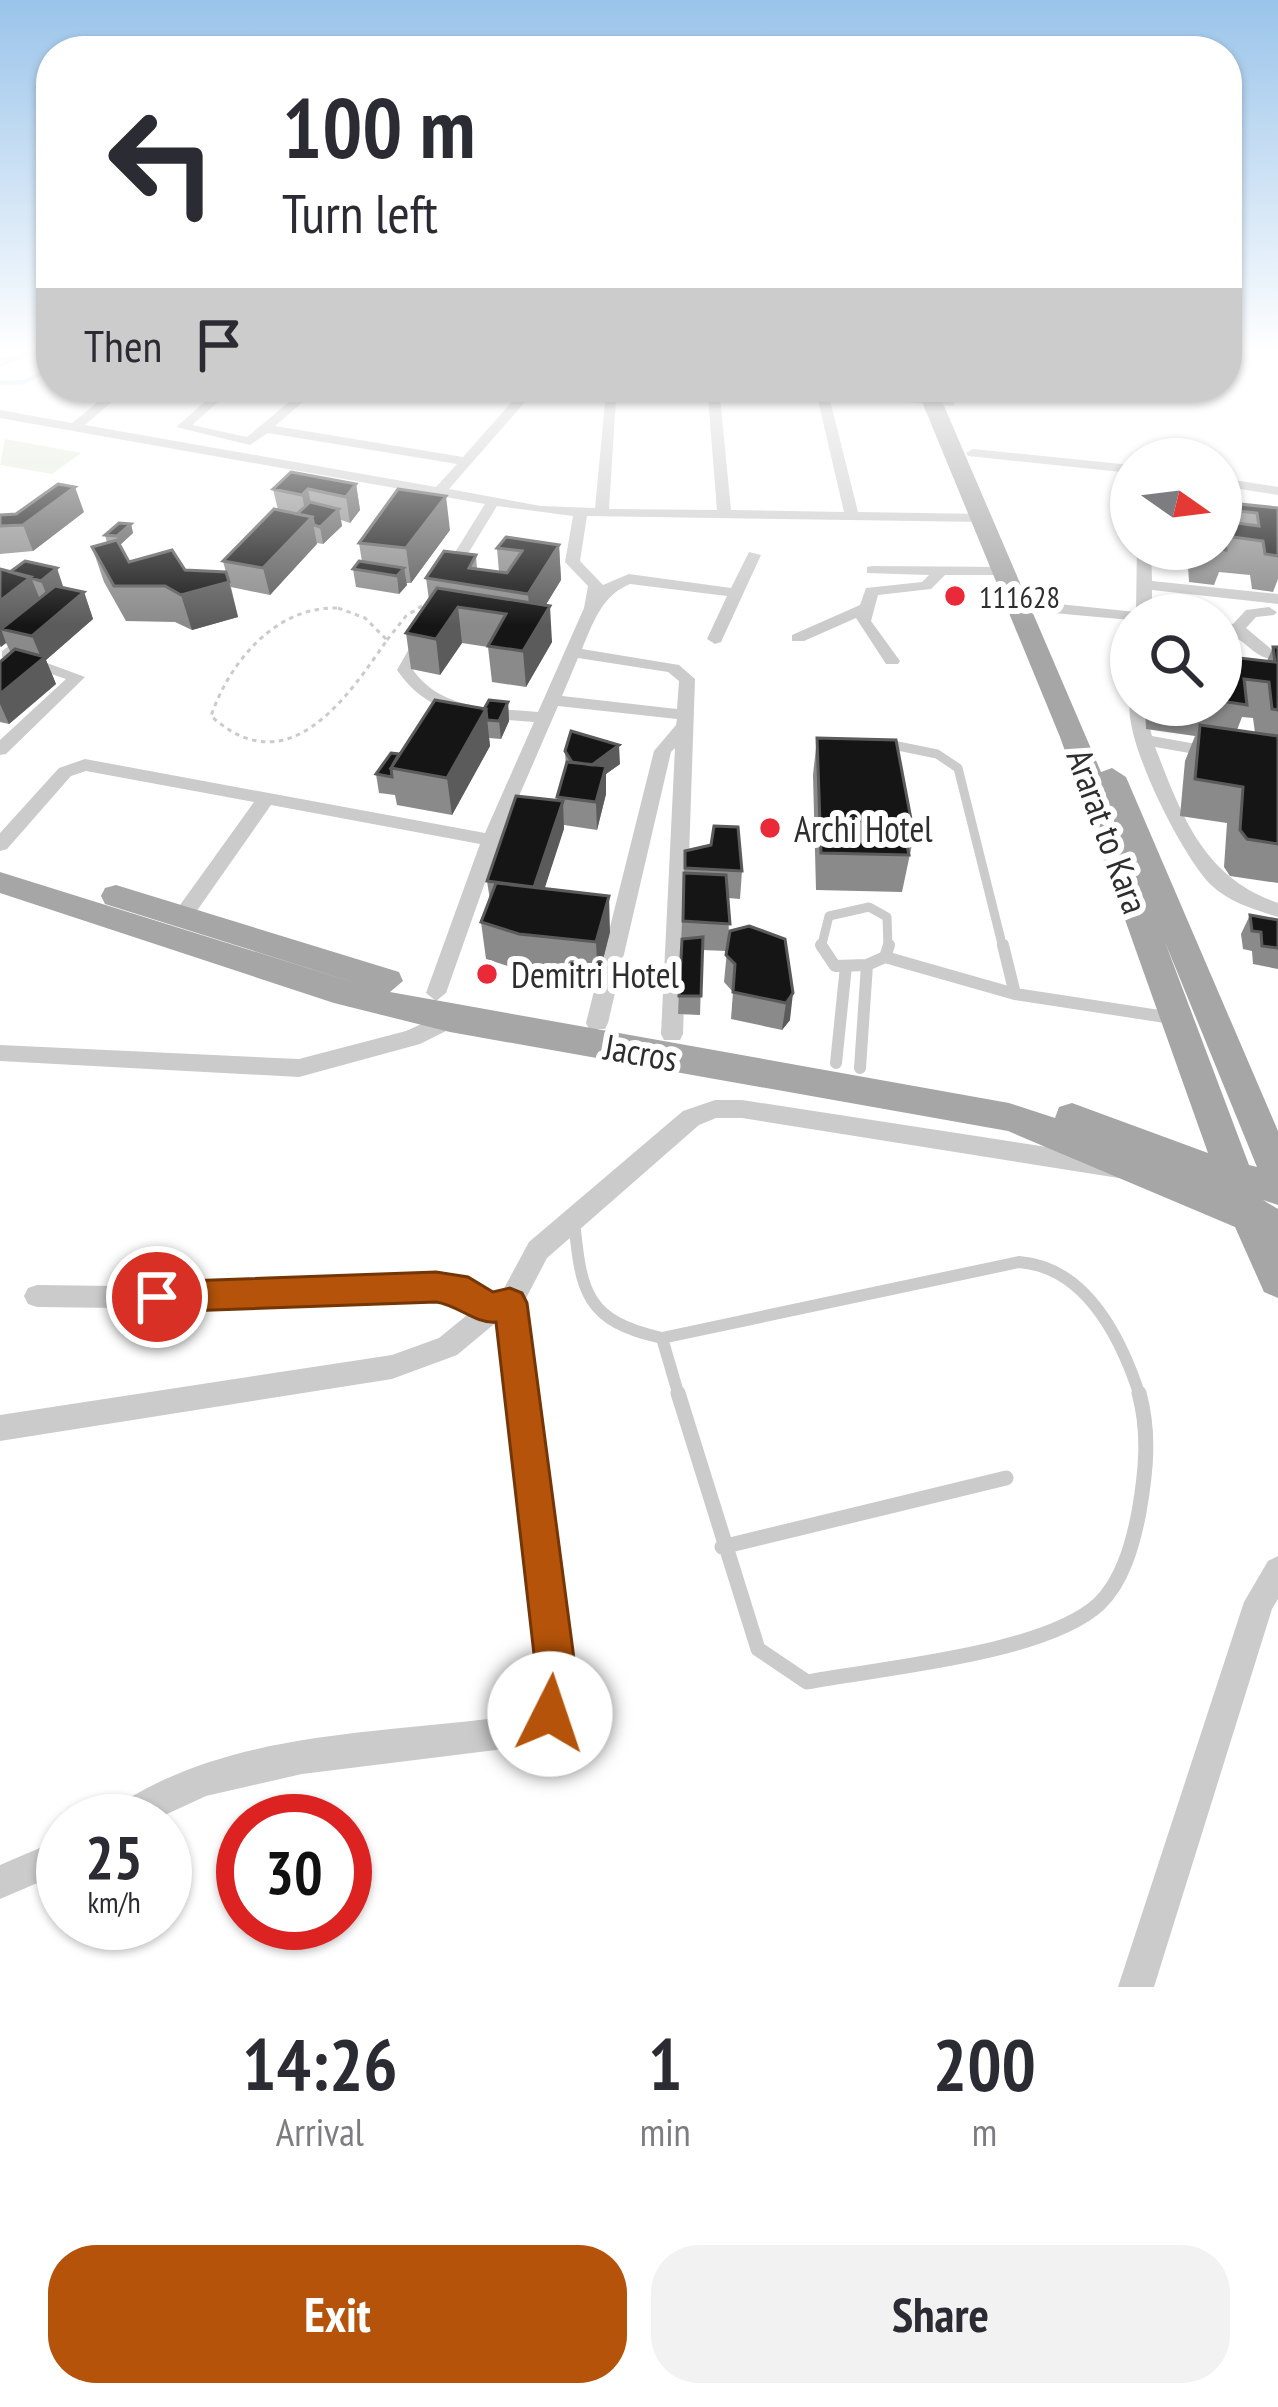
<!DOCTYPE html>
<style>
:root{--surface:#fff;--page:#f2f2f3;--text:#2b2b33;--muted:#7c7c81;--accent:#b45309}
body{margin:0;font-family:"PT Sans Narrow",sans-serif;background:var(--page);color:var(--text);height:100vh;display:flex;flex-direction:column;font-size:45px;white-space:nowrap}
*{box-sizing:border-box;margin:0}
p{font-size:39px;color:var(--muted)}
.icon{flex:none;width:66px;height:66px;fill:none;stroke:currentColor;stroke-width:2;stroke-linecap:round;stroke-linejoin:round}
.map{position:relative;height:1987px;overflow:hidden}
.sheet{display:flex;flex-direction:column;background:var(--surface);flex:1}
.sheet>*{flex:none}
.banner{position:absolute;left:36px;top:36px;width:1206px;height:366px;border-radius:48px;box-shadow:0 3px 9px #0004;background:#fff;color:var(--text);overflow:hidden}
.needle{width:78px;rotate:104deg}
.tools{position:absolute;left:1110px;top:438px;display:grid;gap:24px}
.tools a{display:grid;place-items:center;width:132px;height:132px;border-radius:50%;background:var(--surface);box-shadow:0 3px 9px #0004;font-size:60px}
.speed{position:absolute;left:36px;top:1794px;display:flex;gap:24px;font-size:60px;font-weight:700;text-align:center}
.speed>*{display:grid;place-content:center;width:156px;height:156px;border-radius:50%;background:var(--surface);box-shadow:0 3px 9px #0004;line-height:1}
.speed small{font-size:30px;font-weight:400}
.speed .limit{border:18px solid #d22;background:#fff;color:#111}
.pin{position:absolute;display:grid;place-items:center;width:102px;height:102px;color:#fff;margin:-51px;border:6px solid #fff;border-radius:50%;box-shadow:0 3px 12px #0007}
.me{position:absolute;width:132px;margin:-66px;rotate:4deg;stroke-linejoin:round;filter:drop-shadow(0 0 9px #0008)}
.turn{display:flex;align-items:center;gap:42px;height:252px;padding:0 48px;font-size:54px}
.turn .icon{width:156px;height:156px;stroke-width:2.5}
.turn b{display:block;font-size:84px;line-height:102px}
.then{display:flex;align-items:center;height:114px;padding:0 48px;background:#0003;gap:24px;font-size:45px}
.eta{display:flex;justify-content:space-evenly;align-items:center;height:204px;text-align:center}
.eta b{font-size:72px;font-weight:700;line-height:84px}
.primary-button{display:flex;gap:24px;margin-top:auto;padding:24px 48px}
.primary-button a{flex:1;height:138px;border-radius:48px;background:var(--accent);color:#fff;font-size:48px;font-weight:700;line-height:138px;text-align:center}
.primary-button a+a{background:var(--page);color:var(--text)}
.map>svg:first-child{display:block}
</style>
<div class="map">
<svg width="1278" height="1987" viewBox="0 0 1278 1987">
<rect width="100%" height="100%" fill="#fff"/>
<path fill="#e4ecdb" d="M5,439l76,14 -29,21 -52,-9z"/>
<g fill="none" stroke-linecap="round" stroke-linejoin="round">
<path stroke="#c6ddec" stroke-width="4.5" d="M0,383l24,-1 27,-13"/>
<path stroke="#cbcbcb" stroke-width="3" stroke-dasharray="4.5 4.5" stroke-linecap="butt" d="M338,608l27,10 22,22c-40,58 -99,146 -176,76 19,-55 65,-110 127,-108z
M387,640l19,-24 25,-16"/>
<path stroke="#cbcbcb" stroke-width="9" d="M888,744l49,10 21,14 45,180
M821,948l8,-32 40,-9 18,10 1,31"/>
<path stroke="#cbcbcb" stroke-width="12" d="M821,945l14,21 32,-1 18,-8
M1003,945l12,49 157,24
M885,957l130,37
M885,957l4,-12
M836,1063l10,-97
M860,1068l7,-103
M574,1220c7,72 11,101 88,118
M662,1338l17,58
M662,1338l357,-76c67,5 102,76 121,134"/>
<path stroke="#cbcbcb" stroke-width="15" d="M678,1393l80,256 49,33c74,-14 238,-28 292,-78 24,-23 34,-61 40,-92 7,-40 11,-79 0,-119
M722,1547l284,-69"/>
<path fill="#cbcbcb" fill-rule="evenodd" d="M34,348h17l-51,19v-8z
M116,387h13l-44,38 351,62 21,-23 -189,-31 -18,12 -74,-18 46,-40h13l-43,38 55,12 60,-50h13l-45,39 188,31 62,-70h13l-89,102 92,17 54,2 11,-116 101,-2v-3l115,1 127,11 6,4 -2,3 -124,-10 29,116 127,2 7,4 -7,4 -398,-6 -7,45 23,24 26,-11 102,14 18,-36 12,3 -40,87 -6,2 -8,-5 20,-43 -97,-12c-28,11 -37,39 -48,65l97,16 16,14 -12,355 -3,6h-16l-3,-6 14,-286 -4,4 -63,271 -3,6h-16l-3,-6 68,-272 22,-26 1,-6 -119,-13 -58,134 -54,153 -10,8 -10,-8 54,-149 -209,-39 -82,117 -7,2 -10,-7 3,-5 79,-110 -168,-31 -15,5 -64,73 -7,2v-18l59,-65 26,-9 400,74 49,-111c-55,-5 -103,-2 -137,-52l20,-35h12l2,3 -18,32c29,41 80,38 125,42l46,-104 4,-22 -23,-24 8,-46 -76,-10 -42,69 -7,4 -7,-4 44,-71 -485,-86v-8l72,13zM817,396l27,116 -113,-2 -11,-113zM708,397l9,113 -108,-1 7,-110zM578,658l90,14 11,9 -2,28 -115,-13z
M384,387h13l-12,9 -6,-4z
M973,449l158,16v8l-163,-17 -2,-3z
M1221,478l57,9v8l-57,-9z
M1137,549h14l1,32 126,13v10l-126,-14v25h-21v5l-111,-10 -8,-5 8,-5 116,12z
M872,566l134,1 7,4 -7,4h-61l-14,14 -53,6 -7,26 29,40 -2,3h-12l-30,-46 -52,23h-12v-6l68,-30 6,-17 56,-6 7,-7 -62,-2v-6z
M1269,607l8,5 -3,3 -18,2 -10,11 30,25v6c-22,2 -33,-25 -55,-27v-10l12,2 13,-14z
M31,630l8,5 -19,18 65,24 -79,77 -6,1v-15l66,-61 -64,-22v-6z
M1130,701l1,4h13l8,31 72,13v8l-6,1 -63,-11c27,69 48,130 123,156v14c-23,-7 -49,-15 -67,-32 -29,-29 -88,-145 -81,-184z
M450,1011l8,2 3,6 -3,6 -38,19 -121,33 -299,-16v-16l299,14 107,-28z
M715,1100h27l383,59 8,3 4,7 -4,7 -8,3 -383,-61h-26l-17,7 -152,133 -24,46 51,385 -21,38 -35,17 -22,6 -194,24 -96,22 -54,25h-48c6,-15 19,-20 34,-28 106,-60 239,-60 358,-75 21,-5 35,-9 46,-29l-43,-369 -42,35 -65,24 -392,62v-26l392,-60 47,-17 33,-27 -10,-9 -26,-4 -239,11 -160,-2 -9,-3 -4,-8 4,-8 9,-3 160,2 239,-11 41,8 17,13 7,-3 28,-52 154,-131z
M1278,1556v43l-6,10 -118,378h-36l126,-385 24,-41z
M63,1838v34l-63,27v-34z"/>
<path fill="#a6a6a6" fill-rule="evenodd" d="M916,387h20l165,385 11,-4 14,9 152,354v74l-15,-5 15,9v89l-14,-6 -29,-65 -227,-96 -558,-99 -116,-29 -334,-110v-21l365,114 -260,-82 -4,-8 4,-8 11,-3 283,87 4,9 -13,11 619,111 46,15 4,-11 13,-4 136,50 -148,-416zM1165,942l92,225 -8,-2z"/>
</g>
<path fill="#8a8a8a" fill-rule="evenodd" d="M356,484l4,26 -10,13 -9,-3 1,6 -19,18 -6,-1 -47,52 -39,-8 7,30 -46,13 -17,-8 -49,-1 -22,-39 -12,-35 15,-4 -2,-8 26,-11 2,9 -13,12 9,17 98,14 -4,-15 55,-51 -5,-21z
M1221,502l57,6v71l-5,13 -21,-3 -2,-14 -31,-3 -5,13 -25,-3 -2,-33h34z
M84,512l-51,39 -33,3v-39z
M450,530l-39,53h-5l1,2 -8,9 -43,-7 -3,-18 9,-7 -3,-19z
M559,545l2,35 -16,26 7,36 -26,45 -34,-5 -4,-35 -26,-4 -22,32 -29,-6 -5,-36 23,-33 -3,-22 50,-23 1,14 22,3 -2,-24z
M0,569l84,23 9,27 -47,41 10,24 -47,40 -9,-2v-60l11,-9 -5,-10 -6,4z
M1221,638l18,20 28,3 6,-14h5v236l-48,-7 -6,-9 3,-44 -47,-7 5,-55 10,-25 -49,-7 -1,-24h76zM1242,717l11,1 2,15 -18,-3z
M508,702l1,19 -8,18 -12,-1 1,8 -38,69 -55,-10 -2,-10 -16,-2 -3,-19 23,-20 85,-45z
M817,738l97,97 -12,57 -86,-2 -3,-115z
M565,751l55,13 -14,10v20l-9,36 -33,-5 -20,64 66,43 -12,47 -75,-8 -37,-12 -5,-37 9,-22 -3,-19 70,-81 9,-32z
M685,851l57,20 -2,28 -12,-1 1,39 56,2 5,81 -8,10 -51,-11 2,-27 -9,-10 3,-31 -25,-1 -2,65 -22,-1z
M1250,915l28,5v49l-25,-5 -1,-13 -9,-2 -2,-15z"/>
<path fill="#5b5b5b" d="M356,484l4,26 -10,13 -4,-26z
M75,487l9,25 -51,39 -10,-26z
M308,489l5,25 -6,7 -5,-26z
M446,496l4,34 -39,53 -5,-35z
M339,509l3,17 -19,18 -3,-17z
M312,517l5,27 -47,51 -7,-27z
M131,524l2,9 -13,12 -3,-9z
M559,545l2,35 -30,49 -3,-35z
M57,568l6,18 -15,12 -7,-17z
M404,568l3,17 -8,9 -2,-18z
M31,577l14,35 -44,17 5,14 -5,4 -1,-3v-43z
M229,582l9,35 -46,13 -11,-35z
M84,592l9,27 -47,41 10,24 -47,40 -9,-20v-10l42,-34 -10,-24z
M550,606l2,36 -26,45 -3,-36z
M458,607l4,36 -22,32 -4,-36z
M508,702l1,19 -8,18 -2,-18z
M486,709l4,37 -38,69 -5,-37z
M619,745l1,19 -14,10v20l-9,36 -1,-28 -9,-34z
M563,801l1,28 -28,86 -2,-28z
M609,896l1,36 -12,47 -2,-37z
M793,993l-3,27 -8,10 4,-27z"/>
<path fill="#151515" stroke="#5b5b5b" stroke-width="3" fill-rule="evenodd" d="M291,472l65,12 -10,13 -38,-8 -6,6 -29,-6z
M58,484l17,3 -52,38 -23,1v-11l16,-1z
M398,489l48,7 -40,52 -47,-5z
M310,502l29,7 -19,18 -6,-2 -2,-8 -15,-3z
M1221,502l57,6v48l-13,-2 -2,-13 -38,-5 1,14 -7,-1h2zM1221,509l36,4 2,13 -37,-5z
M274,509l38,8 -49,51 -40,-7z
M119,523l12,1 -14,12 -12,-1z
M506,537l53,8 -31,49 -102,-16 18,-27 32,4 -7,13 38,5 15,-22 -25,-3z
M117,540l12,22 43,-12 13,20 41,2 3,10 -48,13 -16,-9h-51l-22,-39z
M25,561l32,7 -16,13 -31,-9z
M359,561l45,7 -7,8 -44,-7z
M0,569l31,8 -31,24z
M55,586l29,6 -52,44 -31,-7z
M437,588l113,18 -27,45 -35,-5 18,-32 -48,-7 -22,32 -30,-6z
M1221,638l16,2 2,18 36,4 -2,-15h5v63l-6,-1 -3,-27 -25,-3 3,26 -26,-4z
M15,649l30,8 -45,37v-32z
M435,700l51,9 -39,69 -56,-10z
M489,700l19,2 -9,19 -12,-1 -1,-11h-2z
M1179,705h28l1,4z
M1200,725l78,11v108l-31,-5 -7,-9 3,-43 -48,-8z
M571,731l48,14 -27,20 -20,-3 -7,-11z
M817,738l79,2 18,95 -9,1 4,19 -88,-2z
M391,753l8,1 -8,14 1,9 -16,-3z
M567,762l39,4 -10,36 -39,-5z
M516,796l47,5 -29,86 -47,-6z
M714,826l24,1 4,44 -57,-3v-17l26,-6z
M684,873l42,2 4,49 -47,-3z
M496,883l113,13 -13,46 -77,-8 -38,-12z
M1250,915l28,5v28l-16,-2 -1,-14 -9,-1z
M749,926l36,13 8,54 -7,10 -53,-11 2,-28 -9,-9 4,-24z
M703,937l-2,59h-22l3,-57z"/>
<linearGradient id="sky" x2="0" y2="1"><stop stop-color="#9ac4ea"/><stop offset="0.56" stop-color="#fff"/><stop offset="1" stop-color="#fff" stop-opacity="0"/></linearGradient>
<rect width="1278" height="626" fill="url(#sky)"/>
<path fill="#b45309" stroke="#753606" stroke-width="3" d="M436,1272l32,5 25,15 17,-4 12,5 5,10 51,386 -14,39 -14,6 -15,-6 -6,-14 9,-25 -42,-367c-21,2 -38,-17 -60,-20l-279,10 -11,-4 -5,-11 5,-10 11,-5z"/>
<g fill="#ea2a38" stroke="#fff" stroke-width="4.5">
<circle cx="955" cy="596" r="12"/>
<circle cx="770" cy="828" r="12"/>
<circle cx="487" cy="974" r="12"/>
</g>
<g text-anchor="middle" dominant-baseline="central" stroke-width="12" stroke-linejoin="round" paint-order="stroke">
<g font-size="30" fill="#2e2e2e" stroke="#fff" text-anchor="start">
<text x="979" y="596">111628</text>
</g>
<g font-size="36" fill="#2e2e2e" stroke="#fff" text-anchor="start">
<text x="794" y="828">Archi Hotel</text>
<text x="511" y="974">Demitri Hotel</text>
</g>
<g font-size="36" fill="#2e2e2e" stroke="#fff">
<text transform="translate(1108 831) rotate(70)">Ararat to Kara</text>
<text transform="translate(641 1052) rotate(10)">Jacros</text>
</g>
</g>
</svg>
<div class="tools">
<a><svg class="needle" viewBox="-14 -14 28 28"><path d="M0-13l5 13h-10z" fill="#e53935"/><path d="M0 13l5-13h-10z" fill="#7c7c81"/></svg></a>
<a><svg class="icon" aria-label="search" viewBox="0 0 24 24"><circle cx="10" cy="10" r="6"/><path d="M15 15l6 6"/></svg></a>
</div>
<div class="speed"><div>25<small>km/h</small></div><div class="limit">30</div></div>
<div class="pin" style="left:157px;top:1297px;background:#d93025"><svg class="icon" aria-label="arrive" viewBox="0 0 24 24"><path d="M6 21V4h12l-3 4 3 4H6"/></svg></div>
<svg class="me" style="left:550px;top:1714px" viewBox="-20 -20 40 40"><circle r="19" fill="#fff"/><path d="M0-13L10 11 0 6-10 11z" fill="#b45309"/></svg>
<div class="banner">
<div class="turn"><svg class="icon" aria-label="left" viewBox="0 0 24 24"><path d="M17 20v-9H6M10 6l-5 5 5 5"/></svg><div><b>100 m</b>Turn left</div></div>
<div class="then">Then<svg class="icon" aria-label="arrive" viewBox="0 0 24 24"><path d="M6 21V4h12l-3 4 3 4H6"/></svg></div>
</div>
</div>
<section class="sheet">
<div class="eta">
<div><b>14:26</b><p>Arrival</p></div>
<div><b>1</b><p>min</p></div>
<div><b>200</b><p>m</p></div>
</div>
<div class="primary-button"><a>Exit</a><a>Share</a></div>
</section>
